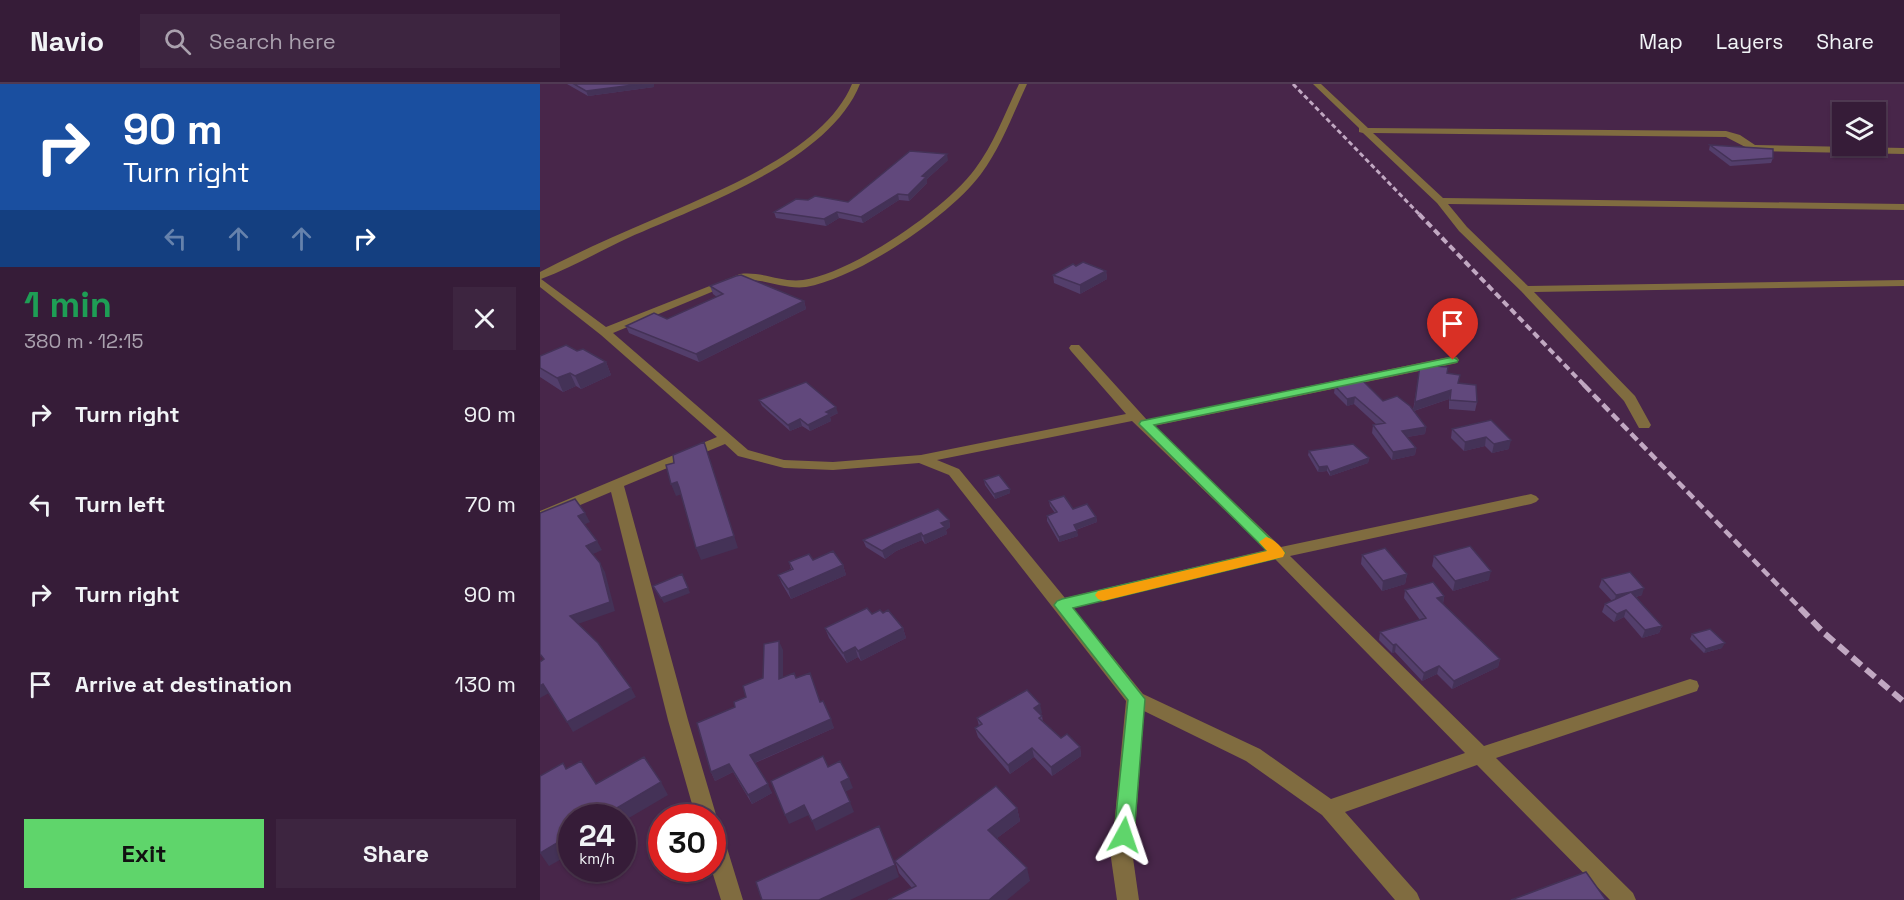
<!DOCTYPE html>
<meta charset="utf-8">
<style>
:root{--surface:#361c38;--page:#3d2540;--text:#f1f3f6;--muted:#aaa1ae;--line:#503a53;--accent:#5fd56b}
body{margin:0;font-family:"Space Grotesk",sans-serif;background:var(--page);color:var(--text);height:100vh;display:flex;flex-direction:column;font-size:22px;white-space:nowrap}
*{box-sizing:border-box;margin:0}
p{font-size:20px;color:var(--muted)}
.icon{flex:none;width:33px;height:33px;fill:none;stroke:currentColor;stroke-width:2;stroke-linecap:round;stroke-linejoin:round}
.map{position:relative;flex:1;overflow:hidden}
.panel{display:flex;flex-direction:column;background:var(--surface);width:540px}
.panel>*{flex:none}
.banner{background:#1a4fa0;color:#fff;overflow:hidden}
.buttons{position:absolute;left:1292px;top:18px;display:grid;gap:12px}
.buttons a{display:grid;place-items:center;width:54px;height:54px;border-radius:0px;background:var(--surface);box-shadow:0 2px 4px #0004,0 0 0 2px var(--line);font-size:30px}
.speed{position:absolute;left:18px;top:720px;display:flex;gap:12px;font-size:30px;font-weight:700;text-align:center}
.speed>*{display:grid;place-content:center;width:78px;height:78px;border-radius:50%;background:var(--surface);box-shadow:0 2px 4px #0004,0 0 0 2px var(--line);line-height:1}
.speed small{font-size:15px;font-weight:400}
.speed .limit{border:9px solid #d22;background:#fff;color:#111}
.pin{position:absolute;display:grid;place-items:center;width:51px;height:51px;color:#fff;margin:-62px -26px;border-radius:50% 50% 50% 0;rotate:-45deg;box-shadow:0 0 6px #0007}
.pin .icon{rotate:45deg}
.me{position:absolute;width:66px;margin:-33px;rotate:5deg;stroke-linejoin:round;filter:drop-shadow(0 0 4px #0008)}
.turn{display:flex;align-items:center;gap:21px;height:126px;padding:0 24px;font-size:27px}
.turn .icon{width:78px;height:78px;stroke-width:2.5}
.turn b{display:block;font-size:42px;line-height:51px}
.lanes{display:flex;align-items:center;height:57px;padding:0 24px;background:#0003;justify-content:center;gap:30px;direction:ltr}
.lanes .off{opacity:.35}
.round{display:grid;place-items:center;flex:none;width:63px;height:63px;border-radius:0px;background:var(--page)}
.head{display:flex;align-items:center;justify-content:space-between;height:102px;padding:0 24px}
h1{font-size:36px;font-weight:600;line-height:45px;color:#1e9e55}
.primary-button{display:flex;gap:12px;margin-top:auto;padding:12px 24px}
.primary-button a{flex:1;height:69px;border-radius:0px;background:var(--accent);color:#111;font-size:24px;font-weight:600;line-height:69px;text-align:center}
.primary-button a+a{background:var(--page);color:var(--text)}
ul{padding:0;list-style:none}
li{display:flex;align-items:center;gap:18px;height:90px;padding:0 24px}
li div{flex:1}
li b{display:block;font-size:22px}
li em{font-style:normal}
header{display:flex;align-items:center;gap:36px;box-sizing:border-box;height:84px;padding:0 30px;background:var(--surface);border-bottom:2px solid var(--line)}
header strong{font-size:28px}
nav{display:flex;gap:33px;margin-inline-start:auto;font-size:21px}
.search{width:420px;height:54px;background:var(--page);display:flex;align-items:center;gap:15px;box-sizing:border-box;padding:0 21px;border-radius:0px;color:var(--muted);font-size:22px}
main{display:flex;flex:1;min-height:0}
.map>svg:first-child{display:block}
</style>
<header>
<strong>Navio</strong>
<div class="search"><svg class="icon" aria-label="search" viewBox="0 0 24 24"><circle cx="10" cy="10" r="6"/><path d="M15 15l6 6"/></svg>Search here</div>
<nav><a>Map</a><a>Layers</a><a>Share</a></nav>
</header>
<main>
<section class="panel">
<div class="banner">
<div class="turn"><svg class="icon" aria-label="right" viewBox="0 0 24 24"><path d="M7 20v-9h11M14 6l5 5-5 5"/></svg><div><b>90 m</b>Turn right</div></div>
<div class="lanes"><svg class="icon off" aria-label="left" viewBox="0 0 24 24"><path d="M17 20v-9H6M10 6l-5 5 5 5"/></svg><svg class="icon off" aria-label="ahead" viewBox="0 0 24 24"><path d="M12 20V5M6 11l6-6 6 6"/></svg><svg class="icon off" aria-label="ahead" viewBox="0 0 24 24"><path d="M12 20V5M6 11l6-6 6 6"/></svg><svg class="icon" aria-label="right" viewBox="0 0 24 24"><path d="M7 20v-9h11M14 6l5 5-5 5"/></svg></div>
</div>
<div class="head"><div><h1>1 min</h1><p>380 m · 12:15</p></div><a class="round"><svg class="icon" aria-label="close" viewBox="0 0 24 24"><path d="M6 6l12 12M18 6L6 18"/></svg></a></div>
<ul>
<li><svg class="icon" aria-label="right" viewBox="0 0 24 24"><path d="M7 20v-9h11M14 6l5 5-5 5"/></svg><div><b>Turn right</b></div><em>90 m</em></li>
<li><svg class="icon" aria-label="left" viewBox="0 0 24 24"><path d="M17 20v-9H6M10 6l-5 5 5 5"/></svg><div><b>Turn left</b></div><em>70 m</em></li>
<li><svg class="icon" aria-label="right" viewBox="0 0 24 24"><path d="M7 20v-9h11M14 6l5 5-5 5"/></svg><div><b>Turn right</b></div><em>90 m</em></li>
<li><svg class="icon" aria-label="arrive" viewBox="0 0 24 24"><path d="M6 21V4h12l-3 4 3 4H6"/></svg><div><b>Arrive at destination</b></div><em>130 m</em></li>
</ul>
<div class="primary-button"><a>Exit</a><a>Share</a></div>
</section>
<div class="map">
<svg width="1364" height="816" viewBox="0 0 1364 816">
<rect width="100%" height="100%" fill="#48264a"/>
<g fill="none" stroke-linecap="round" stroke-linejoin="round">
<path fill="#806c40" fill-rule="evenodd" d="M312,0h8c-31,78 -161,122 -232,154 -28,13 -57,30 -87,41l65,48 134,-53c22,-3 42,9 63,6 49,-7 143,-71 172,-111 19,-25 30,-56 44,-85h8c-14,30 -26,63 -46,90 -31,42 -123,104 -175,113 -24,3 -44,-11 -68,-6l-125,52 135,117 36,10 49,2 88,-7 205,-41 -55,-63 -2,-3 2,-3h8l68,75 306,-64 4,1 2,3 -2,3 -4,1 -299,62 127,121 250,-53 5,2 3,3 -3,3 -5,2 -241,52 194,190 206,-67 7,2 2,5 -2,5 -201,67 137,135 3,7h-26l-133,-135 -132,47 72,81 3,7h-25l-73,-85 -76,-54 -102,-50 -11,147 6,42h-22l-6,-42 15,-157 -177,-226 -30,-12 -86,7 -49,-2 -46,-12 -13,-12 -101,42 64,234 29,98 -5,7v-7h-16l-28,-98 -57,-228 -71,30v-11l177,-74 -116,-102 -61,-48v-15c37,-19 74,-36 112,-52 63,-28 172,-68 200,-136zM592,337l134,129 -201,48 -106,-129 -22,-9zM735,475l190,194 -134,46 -71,-50 -117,-55 -70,-86z
M773,0h8l47,44 358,3 14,4 15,10 149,3v6l-151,-3 -27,-14 -353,-4 70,65 461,6v6l-456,-6 19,23 61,59 376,-6v6l-370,6 101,104 16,29 -2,3h-10l-15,-27 -103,-110 -62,-60 -22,-28 -74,-70 -4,-1v-4z
M172,742l7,2 4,7 20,65h-22l-10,-32z"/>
<path stroke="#c1a8c2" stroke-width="3" stroke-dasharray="5 3" stroke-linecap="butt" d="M753,0l127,131"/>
<path stroke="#c1a8c2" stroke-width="4" stroke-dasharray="7 4" stroke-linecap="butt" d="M879,130l166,172"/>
<path stroke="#c1a8c2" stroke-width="4.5" stroke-dasharray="9 4.5" stroke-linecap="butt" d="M1044,301l217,224"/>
<path stroke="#c1a8c2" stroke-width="6" stroke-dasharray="12 6" stroke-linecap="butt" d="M1260,524l24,25 80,69"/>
</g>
<path fill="#533e6b" d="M27,0h87v3l-66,9z
M1170,61l63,13 -2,5 -41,3 -21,-16z
M408,76l-21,19v4l-18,18 -10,-1 -36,23 -24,-5 -13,8 -50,-8 -2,-6 74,-10z
M536,182l30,5 1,8 -27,15 -26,-11 -1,-8z
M170,202l94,15 2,8 -107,53 -70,-29 -3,-7 41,-7 50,-22 -4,-3z
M37,267l29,11 5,13 -30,14 -5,-3 -13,6 -23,-15v-21z
M880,281l27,8 30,29 -2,9 -26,-2v-10l-35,12 12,16 -1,7 -18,3 9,11 -1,7 -23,5 -20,-27 1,-8h4l-23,-21 -7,2 -13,-13 1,-7 78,25z
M219,316l79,13 -8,4 1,4 -21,10 -8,-5 -12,5 -28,-25z
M951,336l18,29 -17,4 -7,-7 -21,5 -13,-13 1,-9z
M769,367l60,7 -1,5 -38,13 -3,-5 -9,1 -10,-17z
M444,396l26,9v4l-15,6 -10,-14z
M509,417l47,16 1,5 -21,8 2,6 -19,6 -12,-21v-5l8,-3 -5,-7z
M409,436l1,7 -4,3 1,4 -22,10 -3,-4 -26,11 -11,8 -19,-12 -3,-7z
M822,471l45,19 -2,10 -23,7 -21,-27z
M894,472l55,24 -36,11 -21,-25z
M273,476l30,5 3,10 -55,24 -9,-15 -4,-9 13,-6 -2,-7z
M1062,495l40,16 -6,2 26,29 -3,7 -17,5 -18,-21 -10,5 -12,-10 3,-8 7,-3 -13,-14z
M865,506l39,6 -1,8 57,55 -2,8 -46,22 -15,-15 -15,7 -27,-29 -3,1 -13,-13 1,-8 40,-12 -16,-22z
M343,529l20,15 3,10 -45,23 -3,-4 -11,6 -18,-25 -4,-10 47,-14z
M1152,550l30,14 -18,5 -14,-14z
M243,566v27l13,1 24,24 14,26 -79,35 17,30 -20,11 -19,-32 -18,9 -4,-9 24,-65 11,-10 17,-19z
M502,629l-2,1 2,2 1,6 18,16 19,9 1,9 -29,20 -18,-19 -24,17 -32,-37 -3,-9 4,-2 -2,-8z
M477,724l3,13 -23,17 33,43 -118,7 -13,-15 -4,-12z"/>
<path fill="#443257" d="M101,0h13v3l-66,9 -2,-5z
M407,70l1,6 -21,19v4l-18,18 -1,-6 14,-19z
M358,110l1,6 -36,23 -2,-6z
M297,128l2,6 -13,8 -2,-7z
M566,187l1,8 -27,15v-9z
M264,217l2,8 -107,53 -3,-8z
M66,278l5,13 -30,14 -6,-13z
M30,289l6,13 -13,6 -6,-14z
M911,306l-2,9 -36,12 2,-9z
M815,313l-1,7 -7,2v-7z
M296,323l2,6 -8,4 1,4 -21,10 -2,-6 18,-13z
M260,335l2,7 -12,5 -2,-6z
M886,343l-1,7 -24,4 1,-7z
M946,353l-1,9 -21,5 1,-9z
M971,356l-2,9 -17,4 2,-9z
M164,358l34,106 -37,12 -5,-12z
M876,364l-1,7 -23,5 1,-8z
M829,374l-1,5 -38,13v-4z
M787,382v5l-9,1 1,-5z
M137,398l5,12 -6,2 -5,-12z
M470,405v4l-15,6 -1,-5z
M45,429l5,9 -7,3 -5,-9z
M556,433l1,5 -22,8 -1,-5z
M409,436l1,7 -4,3 1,4 -22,10 -2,-8 18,-13z
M537,447l1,5 -19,6v-5z
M381,449l1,7 -26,11 -11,8 -3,-8 12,-7z
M57,457l5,9 -11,5 -5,-9z
M60,479l5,9 10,39 -40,14 -5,-9z
M303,481l3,10 -55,24 -3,-10z
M951,487l-2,9 -36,11 2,-10z
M867,490l-2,10 -23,7 1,-10z
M148,504l2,5 -26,10 -3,-5z
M1104,504l-2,7 -14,4 3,-7z
M1091,508l-17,11 2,-8z
M904,512l-1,8 -6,-6z
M1086,526l-2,7 -10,5 3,-8z
M1122,542l-3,7 -17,5 3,-8z
M363,544l3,10 -45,23 -3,-10z
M239,557l4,9v37l-4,-8z
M1185,559l-3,5 -18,5 2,-4z
M856,560l-1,8 -3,1 1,-8z
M315,563l3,10 -11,6 -4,-10z
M960,575l-2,8 -46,22 2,-8z
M899,582l-2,8 -15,7 2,-8z
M3,600l6,9 -9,5v-12z
M91,604l5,9 -63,35 -6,-10z
M500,620l2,9 -6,4 -2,-9z
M291,635l3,9 -80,35 -4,-8z
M540,663l1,9 -29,20 -1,-9z
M492,664l2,9 -24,17 -2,-9z
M189,680l4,8 -18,9 -4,-9z
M309,694l4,10 -8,4 -4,-10z
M121,698l7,13 -46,27v-4h-22z
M228,700l4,9 -20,11 -4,-9z
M310,718l4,10 -38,19 -4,-10z
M264,721l5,10 -20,9 -4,-9z
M477,724l3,13 -28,21 -4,-12z
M32,750v19l-23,13 -9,-13z
M355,781l4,12 -49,23h-31z
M487,784l3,13 -23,19h-18z"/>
<path fill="#61487c" stroke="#443257" stroke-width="1.5" d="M34,0h67l-55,7z
M1170,61l63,4v9l-41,3z
M370,67l37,3 -25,22 4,1 -18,18 -10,-1 -37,23 -24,-5 -13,7 -50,-7 22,-13 12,1 7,-4 33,6z
M543,178l23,9 -26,14 -27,-10 20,-11 3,2z
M201,191l63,26 -108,53 -70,-28 28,-13 13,6 56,-25 -13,-8 26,-10z
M26,261l11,6 6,-2 23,13 -31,14 -5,-3 -13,5 -17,-10v-12z
M880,281l28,2 -1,6 13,2 -2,8 18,2 1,17 -27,-2 1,-10 -36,12z
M822,296l21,21 14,-5 13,10 16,21 -24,4 14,17 -23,4 -20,-27 12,-2 -30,-26 -8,2 -12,-13z
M266,298l30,25 -10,5 4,2 -22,11 -8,-6 -12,6 -29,-25z
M951,336l20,20 -17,4 -8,-7 -21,5 -13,-13z
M164,358l30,94 -38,12 -17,-61 -2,-5 -6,2 -5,-19 8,-2 -1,-8z
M813,360l16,14 -39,14 -3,-6 -8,1 -10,-16z
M459,391l11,14 -16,5 -10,-14z
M524,412l9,13 14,-5 9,13 -22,8 3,6 -18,6 -12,-21 10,-4 -8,-11z
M35,415l10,14 -7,3 19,25 -11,5 14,17 10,39 -40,14 28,27 33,45 -64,34 -24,-38 -3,2v-24l4,-3 -4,-5v-141z
M398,425l11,11 -8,3 4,4 -22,9 -2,-3 -27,11 -12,7 -19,-11z
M930,462l21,25 -36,10 -21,-25z
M845,464l22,26 -24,7 -21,-26z
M293,467l10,14 -55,24 -10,-14 15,-6 -4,-7 20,-8 4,6z
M1090,488l14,16 -13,4 31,34 -17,4 -19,-20 -9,4 -12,-10 26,-12 -15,3 -14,-16z
M142,490l6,14 -27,10 -8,-12z
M893,498l11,14 -7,2 63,61 -46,22 -15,-15 -15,7 -28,-29 -3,1 -13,-13 46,-14 -21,-28z
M327,524l5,6 8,-4 3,3 5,-3 15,18 -45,23 -3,-4 -12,6 -18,-25z
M1170,545l15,14 -19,6 -14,-15z
M239,557v38l15,-6 2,5 14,-5 10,29 3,-1 8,18 -81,36 18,29 -20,11 -19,-31 -18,8 -14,-49 38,-16 -1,-5 12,-5 -3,-11 20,-8 1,-34z
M487,606l13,14 -6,4 8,8 -3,2 22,20 6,-4 13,13 -29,20 -19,-19 -24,17 -33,-37 7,-4 -5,-6z
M283,672l5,11 12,-6 9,17 -8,4 9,20 -38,19 -8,-16 -19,10 -14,-34z
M104,673l17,25 -61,36h-28v16l-32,19v-77l23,-13 3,6 15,-8 15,23z
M456,702l21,22 -29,22 39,38 -38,32h-101l28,-14 -21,-25z
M339,742l16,39 -76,35h-57l-6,-18z
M1046,788l20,28h-95z"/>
<path fill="#5fd56b" stroke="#3e8a46" stroke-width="1.5" d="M913,273l5,3 -1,2 -303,63 131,128 -7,5 -205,50 72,91 -11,136 -3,6 -7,2 -7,-2 -3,-6 14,-135 -74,-95 3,-4 5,-2 205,-48 -126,-125 -2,-2 2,-3z"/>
<path fill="#f59e0b" d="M726,453c8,2 15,9 19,16l-2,4 -180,44 -5,-2 -3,-4 3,-4 5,-1 164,-39 -8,-9z"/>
</svg>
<div class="buttons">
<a><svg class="icon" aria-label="layers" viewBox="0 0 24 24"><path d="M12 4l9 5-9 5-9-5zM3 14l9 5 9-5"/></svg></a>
</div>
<div class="speed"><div>24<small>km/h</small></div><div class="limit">30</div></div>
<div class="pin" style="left:913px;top:276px;background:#d93025"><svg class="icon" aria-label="arrive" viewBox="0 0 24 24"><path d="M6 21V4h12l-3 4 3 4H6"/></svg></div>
<svg class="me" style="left:584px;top:751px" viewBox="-20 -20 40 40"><path d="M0-17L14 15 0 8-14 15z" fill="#5fd56b" stroke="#fff" stroke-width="4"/></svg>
</div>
</main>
